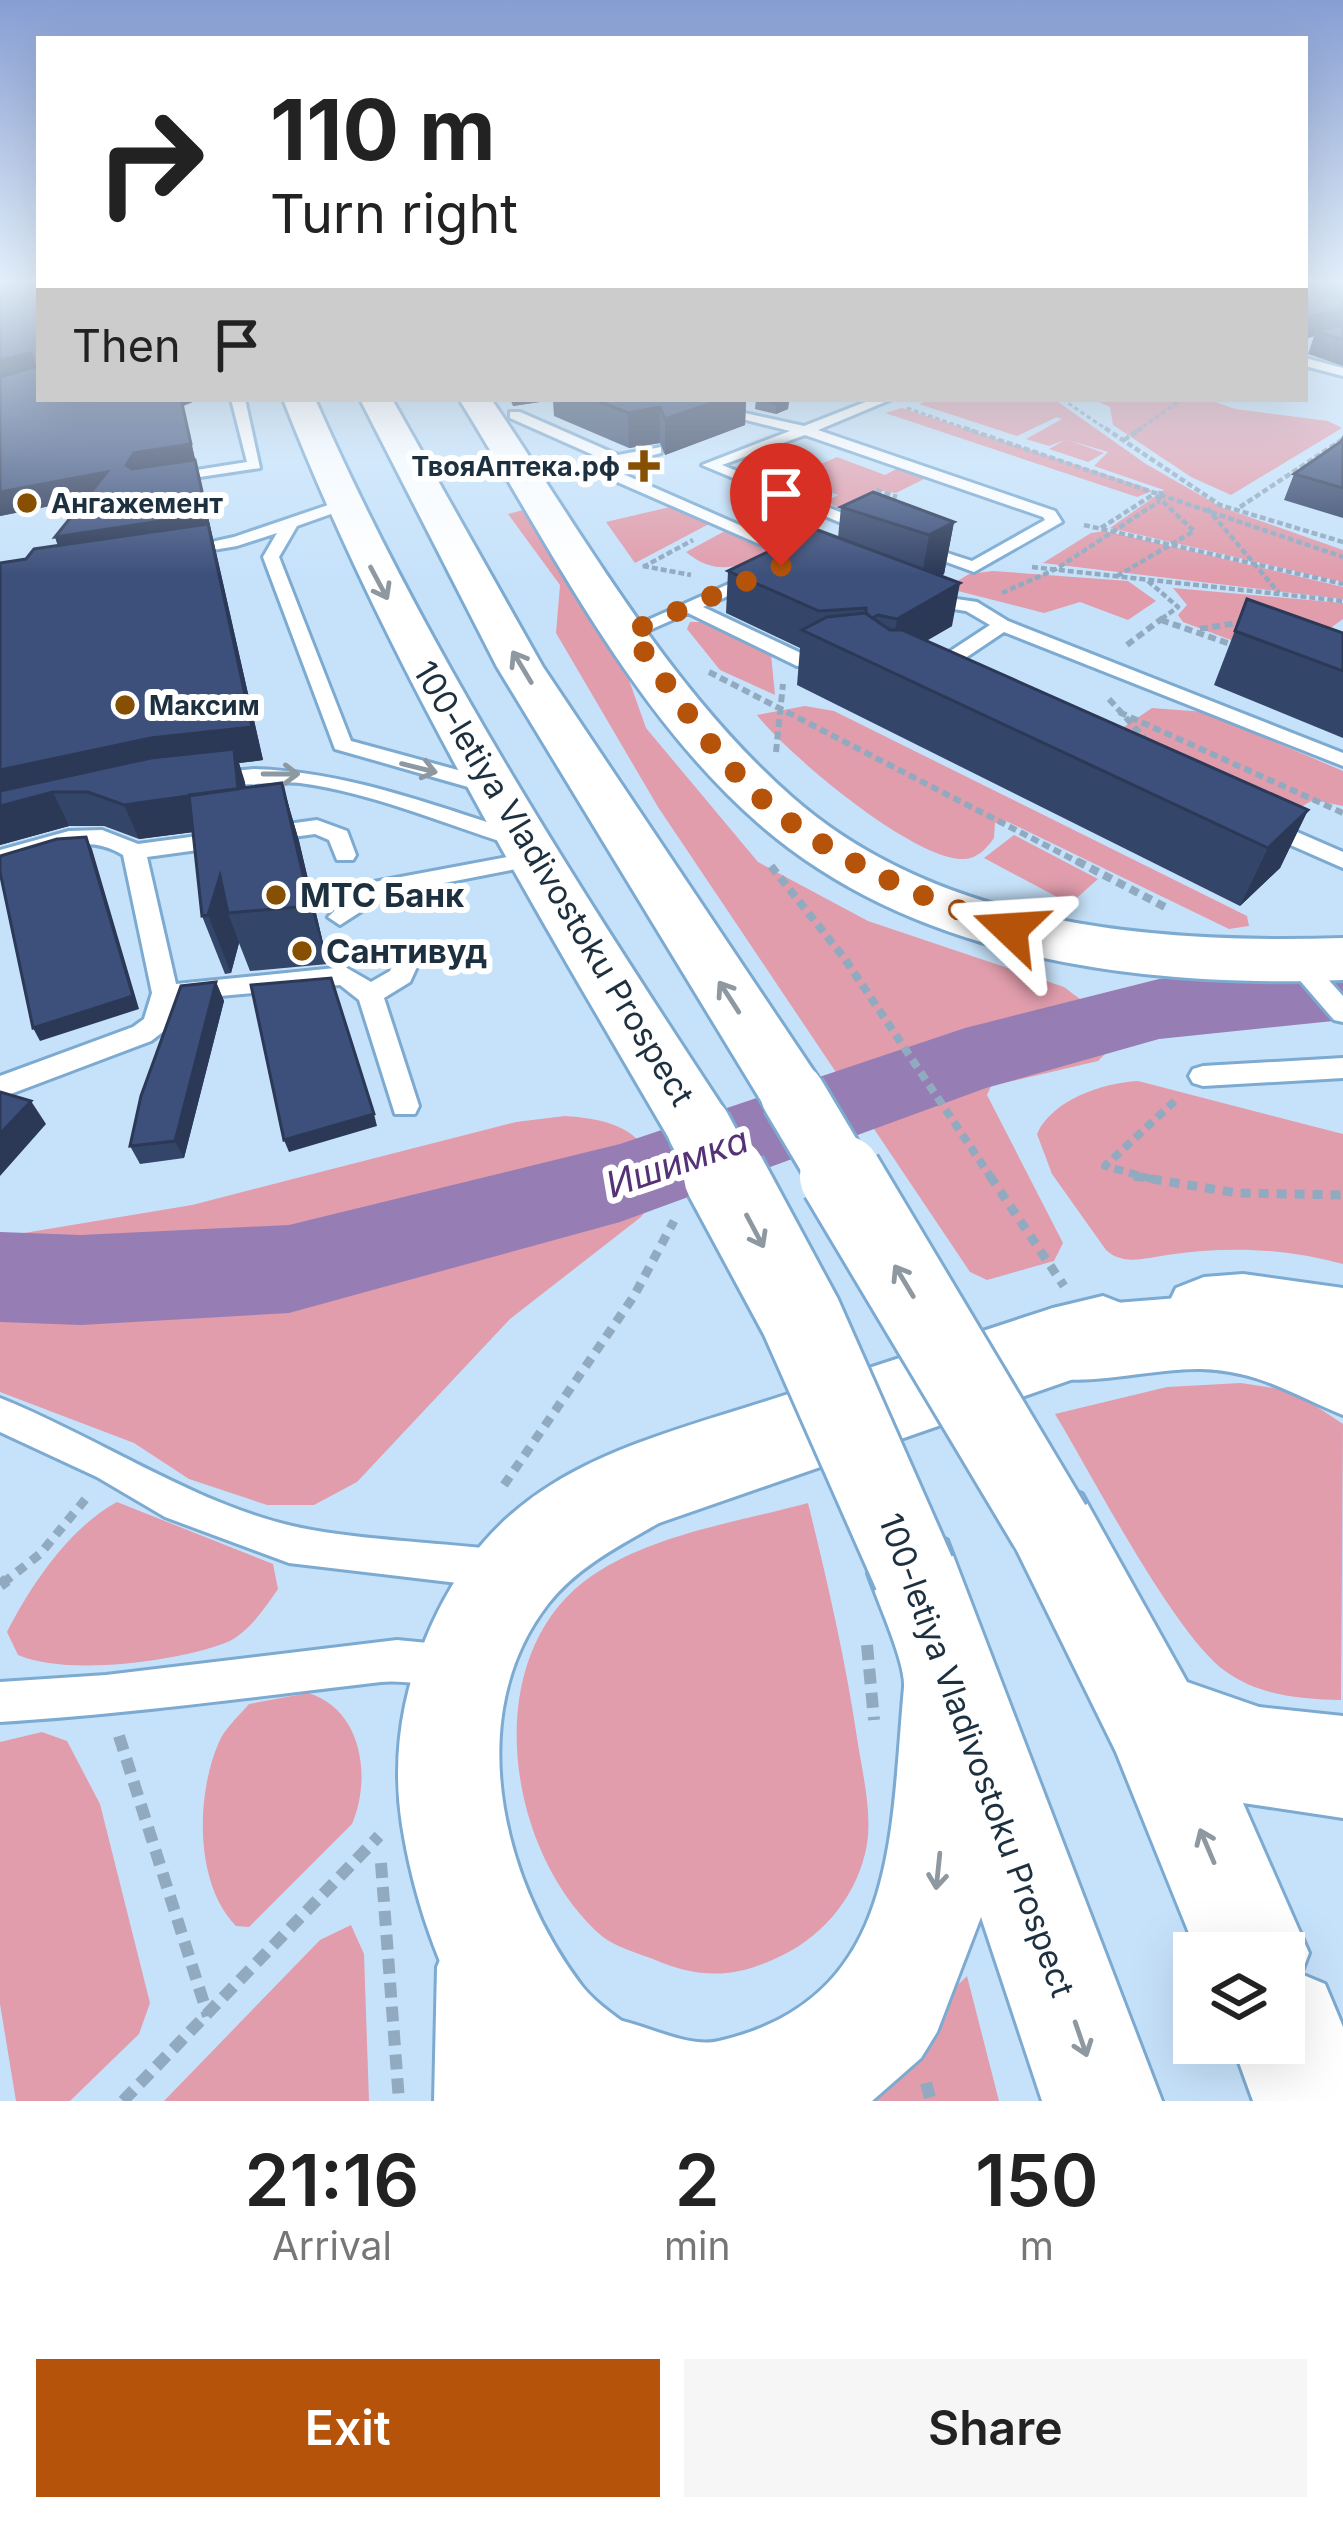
<!DOCTYPE html>
<meta charset="utf-8">
<style>
:root{--surface:#fff;--page:#f6f6f6;--text:#222;--muted:#767676;--accent:#b45309}
body{margin:0;font-family:Inter,sans-serif;background:var(--page);color:var(--text);height:100vh;display:flex;flex-direction:column;font-size:45px;white-space:nowrap}
*{box-sizing:border-box;margin:0}
p{font-size:39px;color:var(--muted)}
.icon{flex:none;width:66px;height:66px;fill:none;stroke:currentColor;stroke-width:2;stroke-linecap:round;stroke-linejoin:round}
.map{position:relative;height:2101px;overflow:hidden}
.sheet{display:flex;flex-direction:column;background:var(--surface);flex:1}
.sheet>*{flex:none}
.hud{position:absolute;left:36px;top:36px;width:1272px;height:366px;border-radius:0px;box-shadow:0 12px 48px #0002;background:#fff;color:var(--text);overflow:hidden}
.controls{position:absolute;left:1173px;top:1932px;display:grid;gap:24px}
.controls a{display:grid;place-items:center;width:132px;height:132px;border-radius:0px;background:var(--surface);box-shadow:0 12px 48px #0002;font-size:60px}
.pin{position:absolute;display:grid;place-items:center;width:102px;height:102px;color:#fff;margin:-123px -51px;border-radius:50% 50% 50% 0;rotate:-45deg;box-shadow:0 0 12px #0007}
.pin .icon{rotate:45deg}
.me{position:absolute;width:132px;margin:-66px;rotate:290deg;stroke-linejoin:round;filter:drop-shadow(0 0 9px #0008)}
.turn{display:flex;align-items:center;gap:42px;height:252px;padding:0 36px;font-size:54px}
.turn .icon{width:156px;height:156px;stroke-width:2.5}
.turn b{display:block;font-size:84px;line-height:102px}
.then{display:flex;align-items:center;height:114px;padding:0 36px;background:#0003;gap:24px;font-size:45px}
.eta{display:flex;justify-content:space-evenly;align-items:center;height:204px;text-align:center}
.eta b{font-size:72px;font-weight:600;line-height:84px}
.action{display:flex;gap:24px;margin-top:auto;padding:24px 36px}
.action a{flex:1;height:138px;border-radius:0px;background:var(--accent);color:#fff;font-size:48px;font-weight:600;line-height:138px;text-align:center}
.action a+a{background:var(--page);color:var(--text)}
.map>svg:first-child{display:block}
</style>
<div class="map">
<svg width="1343" height="2101" viewBox="0 0 1343 2101">
<rect width="100%" height="100%" fill="#c6e2fa"/>
<path fill="#e19dac" d="M932,399h122l92,65 75,43 122,43v32l-233,-54 54,-38 -70,-24 14,-14 -40,-12 36,13 -16,9 -39,-13 16,-9 -16,6 -23,-7 36,-20 -42,-15 37,13 -40,19 -98,-32z
M1092,399h115l28,10 93,12 14,7 -111,67 -40,-18 -78,-52 -3,-18z
M902,408l245,80 5,3 -15,6 -252,-84z
M837,457l48,18 13,-7 28,10 -30,15 -20,-3 -24,23 -27,-11 13,-7 -47,-18z
M670,507l39,17 -74,39 -29,-41z
M527,509l84,120 35,99 112,134 110,59 196,66 45,34 5,24 -16,16 -107,25 -4,9 76,148 -9,18 -67,19 -17,-8 -312,-465 -102,-174 4,-48 -52,-71z
M725,531l44,19 1,3c-31,15 -55,23 -84,-1z
M1105,531l238,56v12l-300,-36 48,-30z
M993,571l135,10 28,20 -28,19 -48,-18 -36,11 -98,-25 23,-14z
M1173,588l170,15v16l-32,23 32,40 -160,-60 -5,-7 9,-10z
M690,622h13l68,32 4,41 -55,-25 -33,-41z
M805,706l29,5 413,205 2,10 -20,3 -223,-108 -11,2 -1,15c-7,10 -16,20 -29,21 -50,3 -178,-105 -208,-144z
M1152,708l53,4 138,59v35l-30,-6 -17,10 -184,-75z
M1014,835l84,44 -28,25 -86,-46z
M1138,1081l205,53v130c-59,-16 -116,-18 -176,-9 -22,3 -44,11 -61,-5l-54,-76 -15,-40c15,-34 65,-51 101,-53z
M565,1116c55,4 76,15 102,65l-26,36 -131,102 -153,163 -43,23h-47l-78,-26 -55,-36 -134,-51v-155l192,-32 324,-83z
M1241,1383l52,8 50,33 -2,276c-41,-1 -81,-4 -116,-29 -51,-37 -133,-196 -170,-257l112,-27z
M117,1502l156,62 5,25c-13,19 -31,46 -53,54 -50,19 -159,33 -207,12l-11,-23c24,-47 62,-104 110,-130z
M808,1503c20,81 38,159 50,241 5,31 14,69 9,100 -8,48 -41,90 -84,111 -47,23 -81,25 -130,4 -16,-6 -37,-12 -50,-22 -97,-82 -128,-283 -10,-362 61,-41 145,-53 215,-72z
M308,1693c54,16 64,84 44,131l-103,103 -13,-1c-42,-43 -40,-132 -17,-184 6,-14 20,-26 30,-38z
M42,1732l25,9 33,63 50,199 -11,31 -69,67h-54l-16,-97v-262z
M351,1925l13,29 5,147h-205l156,-161z
M967,1976l32,125h-189l76,-46z"/>
<g fill="none" stroke-linecap="round" stroke-linejoin="round">
<path fill="#967db3" fill-rule="evenodd" d="M1343,962v58l-184,19 -173,49 -366,134 -331,91 -208,12 -81,-3v-90l81,3 208,-10 331,-81 345,-116 194,-49z"/>
<g stroke="#7caad1" stroke-width="6">
<path id="lane" d="M1305,358l38,10v8l-38,-10z
M231,399h14l15,69 -100,15 -3,-3 8,-5 82,-13z
M873,399h19l-74,31 237,81 7,11 -88,50 -66,-24 8,-5 56,18 73,-41 -2,-3 -238,-82 -83,30 158,63v6h-12l-166,-69 88,-34 -68,-17v-6l82,18z
M510,412h10l98,43 43,-8v6l-39,10 -8,7 196,86 -14,4 -197,-86 -2,-3 10,-10 -97,-43z
M340,501l8,5 -3,3 -48,17 -18,31 72,184 147,40v10h-16l-147,-42 -72,-192 14,-24 -40,13 -54,9 -8,-5 59,-13z
M758,571l9,5 -3,4 -61,27 104,49 34,-1v8l-44,3 -109,-53 -52,23 -15,-4z
M922,594l55,8 31,19 335,132v13l-339,-134 -67,45h-14v-8l67,-44 -24,-14 -50,-8 -3,-4z
M254,769c98,3 185,39 277,67l3,5 -11,7 -8,-2c-71,-22 -141,-53 -215,-63 -24,-3 -85,8 -100,-4l11,-6z
M1260,816l83,36v16l-91,-40 -3,-5z
M317,820l30,11 9,24 -3,5h-16l-8,-20 -14,-6 -168,23 29,127 169,-17 26,15 19,-11 9,-19h18l4,6 -11,24 -26,16 35,108 -4,8h-20l-36,-114 -19,-15 -164,15 -12,31 -13,10 -151,57v-22l133,-49 11,-8 8,-26 -29,-138c-40,-25 -81,-1 -123,10v-15l69,-19 33,-1 36,14z
M534,852l11,7 -3,5 -154,30 -48,31 -12,-8 28,-27 18,-8z
M1299,954l9,3 35,39v26l-9,-2 -44,-51 -4,-6z
M1343,1058v20l-140,8 -10,-3 -4,-7 4,-7 10,-3z
M0,1398c95,38 190,103 288,127 62,15 147,17 212,25l13,6 6,13 -6,13 -13,6 -211,-25 -124,-46 -68,-40 -97,-45z
M397,1640l52,5 14,6 6,14 -6,14c-26,11 -55,0 -82,3 -127,15 -254,32 -381,40v-40l106,-7z"/>
</g>
<g stroke="#7caad1" stroke-width="6">
<path id="secondary" d="M459,399h32c93,136 176,288 301,398 148,130 363,147 551,141v42c-200,8 -429,-20 -585,-157 -129,-113 -210,-281 -299,-424z
M494,1910l40,17 17,40 3,134h-120l3,-134 17,-40z"/>
</g>
<g stroke="#7caad1" stroke-width="6">
<path id="primary" d="M1243,1274l100,14v72l-100,-16 -39,5 -28,-11 -12,-25 12,-25 28,-11z
M1103,1296l28,11 12,26 -12,26 -472,164c-39,22 -83,45 -111,81 -87,112 -46,277 34,382 23,29 61,44 82,73 9,10 13,29 18,42h-152c-71,-69 -113,-180 -128,-276 -10,-65 -1,-127 24,-187 68,-165 194,-190 350,-240 93,-30 185,-60 277,-90z"/>
</g>
<g stroke="#7caad1" stroke-width="6">
<path id="highway" d="M283,399h32c111,252 258,480 409,710l10,19 -10,19 -25,9 -25,-9c-142,-244 -288,-484 -391,-748z
M360,399h32l151,268 274,409 10,19 -10,19 -24,7 -24,-7 -272,-447z
M1203,1296l71,10 69,27v82c-52,-21 -83,-44 -142,-46 -58,-1 -122,23 -177,2l-12,-26 12,-26 29,-11z
M1050,1481l32,13 105,188 72,25 84,9v102l-100,-15 66,150 -8,21 24,10 18,43v74h-90l-21,-58h52v-90h-87l-81,-201 -111,-226 13,-32z
M914,1527l33,13 215,561h-120l-61,-184 -44,115 -16,26 -49,43h-328l-10,-24 17,-42c12,-5 29,-16 43,-17 39,-3 87,32 125,23 180,-42 171,-204 185,-354 2,-24 -28,-89 -36,-114l13,-33z"/>
</g>
<path stroke="#91aac0" stroke-width="3" stroke-dasharray="4.5 3" stroke-linecap="butt" d="M1062,399l47,32
M907,408l66,23
M1137,431l45,-32"/>
<path stroke="#91aac0" stroke-width="4.5" stroke-dasharray="6 3" stroke-linecap="butt" d="M964,428l379,129
M1105,428l115,77 123,37
M1124,440l18,-12
M876,490l21,7
M1240,507l103,-68
M1207,508l72,85
M1084,525l259,59
M1101,528l53,-34
M643,566l48,9
M643,567l50,-27
M1032,567l311,34
M1117,576l77,-45 -40,-38
M1148,581l30,26 -18,13
M1002,593l54,-24 102,-67 3,-11"/>
<path stroke="#91aac0" stroke-width="6" stroke-dasharray="8 4.5" stroke-linecap="butt" d="M1161,620l78,27
M1200,629l44,-7
M1127,645l37,-28
M709,672l373,192
M1109,699l38,42
M1119,712l224,101
M776,752l7,-68"/>
<path stroke="#91aac0" stroke-width="8" stroke-dasharray="9 6" stroke-linecap="butt" d="M1077,861l88,46
M771,866l74,93 147,220
M1152,1179l-47,-13 74,-69"/>
<path stroke="#91aac0" stroke-width="9" stroke-dasharray="10 8" stroke-linecap="butt" d="M990,1176l74,110
M1134,1176l103,17 106,2
M504,1485l130,-189 40,-75
M3,1583l37,-29 48,-58"/>
<path stroke="#91aac0" stroke-width="12" stroke-dasharray="15 9" stroke-linecap="butt" d="M0,1585l7,-5
M867,1645l7,75
M119,1736l89,280
M381,1863l18,238
M926,2083l5,18
M123,2101l256,-265"/>
<use href="#lane" fill="#fff" fill-rule="evenodd"/>
<use href="#secondary" fill="#fff" fill-rule="evenodd"/>
<use href="#primary" fill="#fff" fill-rule="evenodd"/>
<use href="#highway" fill="#fff" fill-rule="evenodd"/>
<g stroke="#7caad1" stroke-width="70" stroke-linecap="butt">
<path id="highway-bridge-far1" d="M793,1095l50,84
M699,1128l27,51"/>
</g>
<g stroke="#7caad1" stroke-width="88" stroke-linecap="butt">
<path id="highway-bridge" d="M725,1176l76,141 113,256
M841,1176l209,350"/>
</g>
<use href="#highway-bridge-far1" stroke="#fff" stroke-width="64"/>
<use href="#highway-bridge" stroke="#fff" stroke-width="82"/>
</g>
<path fill="#34456a" d="M0,282l39,117h161l-17,7 80,354 -24,3 7,25 36,-5 17,58 29,123 -78,7 -11,-28 -8,30 -6,1 -23,-58 -9,-84 -54,7 -35,-13h-35l-69,19v-282l26,-4 32,-13 -3,-9 30,-38 -85,17z
M1305,282h38v84l-35,-12 6,-18 -6,2 -3,9z
M510,399h236l-1,26 -80,30 -5,-12 -31,5 -75,-32 -1,-16 -40,6z
M756,399l33,1 -1,9 -12,5 -21,-5z
M1343,435v83l-59,-18 10,-26 45,-31z
M841,507l113,15 -10,52 -3,2 11,50 -26,15 382,169 -28,58 -40,38 -443,-221 3,-37 -74,-35 2,-42 110,-33z
M1247,599l96,34v105l-129,-53z
M216,982l8,19 -40,157 -44,6 -10,-18z"/>
<path fill="#2b3856" d="M1343,309v18l-27,4 -2,5 -6,2 2,-5v-16z
M31,353l7,19 -38,9v-21z
M181,399h19l-17,7 80,354 -24,3 6,19 4,43 -110,14 -15,-34 114,-15 -185,2 16,34 -69,19v-75l63,-211 -8,-22 79,-51 -8,-21z
M512,399h41v1l-40,6z
M723,399h23l-1,26 -80,30v-36z
M789,400l-1,9 -12,5v-10z
M660,407v36l-31,5 -1,-35z
M107,472l8,21 -115,23v-24z
M954,522l-10,52 -24,13 9,-52z
M960,583l-8,43 -62,36 7,-43z
M282,783l17,58 29,123 -18,-58z
M1308,810l-28,58 -40,38 28,-58z
M86,837l6,12 47,160 -99,32 -7,-13z
M220,876l8,37 11,30 -8,30 -23,-58z
M216,982l8,19 -40,157 -9,-17z
M31,1101l15,23 -46,52v-42z
M374,1114l3,12 -88,26 -5,-12z"/>
<path fill="#3d507b" stroke="#2b3856" stroke-width="3" d="M0,282h39v117h142l10,45 -57,9 -8,12 6,4 63,-9 12,54 -152,23 52,-65 -107,20v-115l35,-10 -4,-14 -31,7z
M1305,282h3l4,10 31,8v9l-33,8v16l-5,-2z
M1343,325v15l-27,-9z
M593,399h130l-58,20 -5,-12 -32,6z
M756,399h31l2,1 -13,4z
M1343,440v48l-49,-14z
M873,492l81,30 -25,13 -88,-28z
M208,524l44,203 -101,11 -151,32v-207l26,-4 8,-10z
M815,529l145,54 -63,36 -19,-4 -6,3 -6,-5v-5l-47,3 -91,-40z
M1247,599l96,34v38l-108,-40z
M865,613l25,17h12l406,180 -40,38 -466,-218 25,-13z
M234,749l4,40 -114,16 -36,-13h-35l-53,14v-15l151,-33z
M282,783l28,123 -82,7 -8,-37 -12,39 -6,1 -13,-121z
M86,837l47,159 -100,32 -33,-156v-16l57,-17z
M331,978l43,136 -90,26 -33,-155z
M216,982l-41,159 -45,5 11,-50 40,-110z
M0,1092l31,9 -31,33z"/>
<defs><path id="oneway-shaft" d="M-6 0H5M1.5-3L5.5 0L1.5 3" fill="none" stroke-width="1.6" stroke-linecap="round" stroke-linejoin="round" transform="scale(3)"/></defs>
<g stroke="#8e98a0">
<use href="#oneway-shaft" transform="translate(379 583) rotate(62)"/>
<use href="#oneway-shaft" transform="translate(522 667) rotate(-121)"/>
<use href="#oneway-shaft" transform="translate(419 768) rotate(14)"/>
<use href="#oneway-shaft" transform="translate(281 774)"/>
<use href="#oneway-shaft" transform="translate(729 997) rotate(-123)"/>
<use href="#oneway-shaft" transform="translate(755 1231) rotate(62)"/>
<use href="#oneway-shaft" transform="translate(904 1281) rotate(-121)"/>
<use href="#oneway-shaft" transform="translate(1207 1846) rotate(-113)"/>
<use href="#oneway-shaft" transform="translate(938 1871) rotate(96)"/>
<use href="#oneway-shaft" transform="translate(1081 2039) rotate(71)"/>
</g>
<linearGradient id="sky" x2="0" y2="1"><stop stop-color="#879ed3"/><stop offset="0.49" stop-color="#e5f2fd"/><stop offset="1" stop-color="#e5f2fd" stop-opacity="0"/></linearGradient>
<rect width="1343" height="576" fill="url(#sky)"/>
<g fill="none" stroke-linecap="round" stroke-linejoin="round">
<path stroke="#b45309" stroke-width="21" stroke-dasharray="0 37.8" d="M781,566l-151,66c45,62 90,136 151,183 69,53 148,85 229,114"/>
</g>
<g fill="#874f01" stroke="#fff" stroke-width="4.5">
<path d="M638 448h12v12h12v12h-12v12h-12v-12h-12v-12h12z"/>
<circle cx="27" cy="503" r="12"/>
<circle cx="125" cy="705" r="12"/>
<circle cx="276" cy="895" r="12"/>
<circle cx="302" cy="951" r="12"/>
</g>
<g text-anchor="middle" dominant-baseline="central" stroke-width="12" stroke-linejoin="round" paint-order="stroke">
<g font-size="27" font-weight="bold" fill="#1d3040" stroke="#fff" text-anchor="start">
<text x="620" y="466" text-anchor="end">ТвояАптека.рф</text>
<text x="51" y="503">Ангажемент</text>
<text x="149" y="705">Максим</text>
</g>
<g font-size="33" fill="#1d3040" stroke="#fff">
<text transform="translate(554 883) rotate(59)">100-letiya Vladivostoku Prospect</text>
<text transform="translate(977 1755) rotate(70)">100-letiya Vladivostoku Prospect</text>
</g>
<g font-size="33" font-weight="bold" fill="#1d3040" stroke="#fff" text-anchor="start">
<text x="300" y="895">МТС Банк</text>
<text x="326" y="951">Сантивуд</text>
</g>
<g font-size="36" font-style="italic" fill="#543275" stroke="#fff">
<text transform="translate(677 1162) rotate(-19)">Ишимка</text>
</g>
</g>
</svg>
<div class="controls">
<a><svg class="icon" aria-label="layers" viewBox="0 0 24 24"><path d="M12 4l9 5-9 5-9-5zM3 14l9 5 9-5"/></svg></a>
</div>
<div class="pin" style="left:781px;top:566px;background:#d93025"><svg class="icon" aria-label="arrive" viewBox="0 0 24 24"><path d="M6 21V4h12l-3 4 3 4H6"/></svg></div>
<svg class="me" style="left:1010px;top:929px" viewBox="-20 -20 40 40"><path d="M0-17L14 15 0 8-14 15z" fill="#b45309" stroke="#fff" stroke-width="4"/></svg>
<div class="hud">
<div class="turn"><svg class="icon" aria-label="right" viewBox="0 0 24 24"><path d="M7 20v-9h11M14 6l5 5-5 5"/></svg><div><b>110 m</b>Turn right</div></div>
<div class="then">Then<svg class="icon" aria-label="arrive" viewBox="0 0 24 24"><path d="M6 21V4h12l-3 4 3 4H6"/></svg></div>
</div>
</div>
<section class="sheet">
<div class="eta">
<div><b>21:16</b><p>Arrival</p></div>
<div><b>2</b><p>min</p></div>
<div><b>150</b><p>m</p></div>
</div>
<div class="action"><a>Exit</a><a>Share</a></div>
</section>
